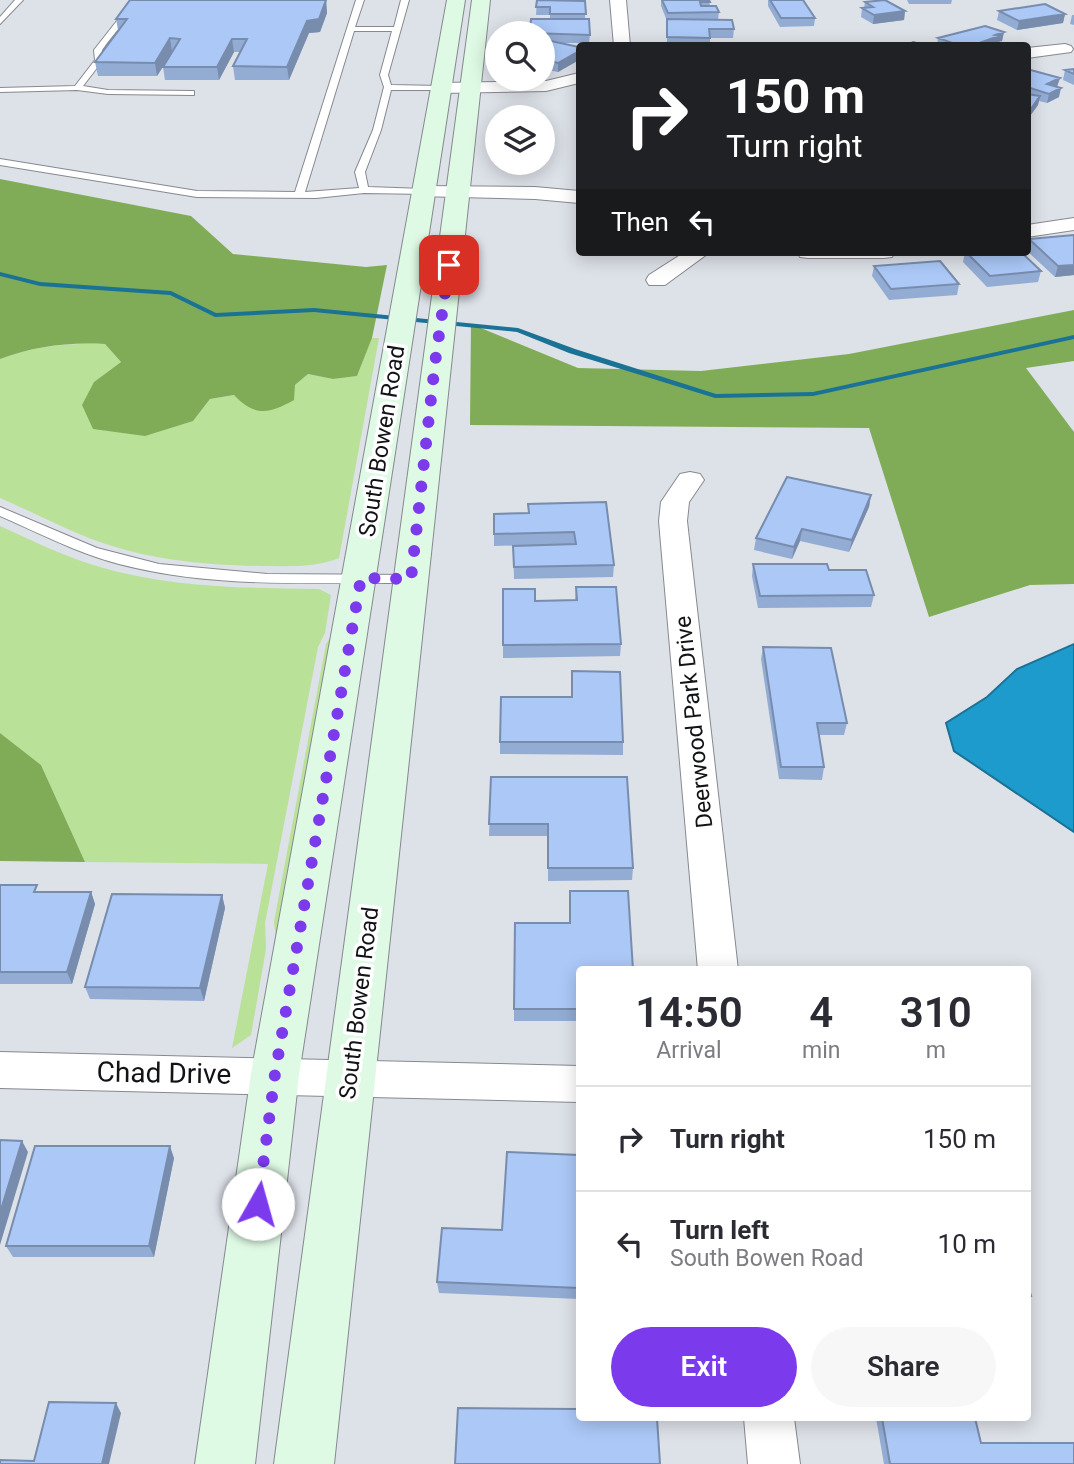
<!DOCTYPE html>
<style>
:root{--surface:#fff;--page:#f7f7f7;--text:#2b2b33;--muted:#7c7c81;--line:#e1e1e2;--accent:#7c3aed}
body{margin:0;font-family:Roboto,sans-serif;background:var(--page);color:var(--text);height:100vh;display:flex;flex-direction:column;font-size:26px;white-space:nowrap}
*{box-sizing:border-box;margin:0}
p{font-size:23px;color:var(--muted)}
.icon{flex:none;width:38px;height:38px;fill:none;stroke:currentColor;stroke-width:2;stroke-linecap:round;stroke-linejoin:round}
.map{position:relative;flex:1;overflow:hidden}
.details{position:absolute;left:576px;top:966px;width:455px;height:455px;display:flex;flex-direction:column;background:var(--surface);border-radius:7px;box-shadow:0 4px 18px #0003}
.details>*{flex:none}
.guide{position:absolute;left:576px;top:42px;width:455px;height:214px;border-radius:7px;box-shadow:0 4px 18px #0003;background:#202124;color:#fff;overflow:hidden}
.controls{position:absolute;left:485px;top:21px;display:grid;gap:14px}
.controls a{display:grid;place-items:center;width:70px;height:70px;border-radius:50%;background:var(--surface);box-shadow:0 4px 18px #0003;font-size:35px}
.pin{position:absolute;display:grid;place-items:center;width:60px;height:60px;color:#fff;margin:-30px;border-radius:14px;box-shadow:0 4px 10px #0006}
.me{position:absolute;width:77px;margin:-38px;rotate:7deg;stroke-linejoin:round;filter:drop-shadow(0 0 5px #0008)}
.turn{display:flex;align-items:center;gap:24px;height:147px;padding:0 35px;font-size:32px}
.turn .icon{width:91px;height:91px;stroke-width:2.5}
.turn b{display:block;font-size:49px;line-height:60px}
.then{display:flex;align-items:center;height:66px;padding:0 35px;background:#0003;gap:14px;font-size:26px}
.eta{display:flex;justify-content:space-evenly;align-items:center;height:119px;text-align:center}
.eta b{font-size:42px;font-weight:600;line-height:49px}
.cta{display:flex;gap:14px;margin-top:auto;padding:14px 35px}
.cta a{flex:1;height:80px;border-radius:42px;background:var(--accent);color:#fff;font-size:28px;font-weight:600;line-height:80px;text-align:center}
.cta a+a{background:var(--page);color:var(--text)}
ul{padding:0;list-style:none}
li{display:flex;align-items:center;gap:21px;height:105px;padding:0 35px;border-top:2px solid var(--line)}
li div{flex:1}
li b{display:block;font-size:26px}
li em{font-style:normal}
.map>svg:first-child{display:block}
</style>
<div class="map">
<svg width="1074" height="1464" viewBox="0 0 1074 1464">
<rect width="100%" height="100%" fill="#dde1e8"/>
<path fill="#bae198" d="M372,338h7l-40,220c-25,10 -51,8 -79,8 -54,-1 -111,-6 -163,-25 -33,-12 -64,-29 -97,-43v-139c35,-13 68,-16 105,-15l16,18 -27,20 99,39 17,-22 85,-14 13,-11 25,5 24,-3z
M0,526c33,15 65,31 100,41 71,21 146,21 219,22l12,6 -6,38 -7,14 -53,276 1,26 -15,86 -19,13 36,-184 -183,-2 -44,-97 -41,-32z
M330,638h3l-57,301 -2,-17 52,-278z"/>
<path fill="#81ac57" d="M0,179l191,37 42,38 133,13 21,-2 -15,73 -15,38 -24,3 -25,-5 -13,11 -1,15c-25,14 -39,17 -60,-5l-24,4 -17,22 -48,15 -52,-7 -11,-24 12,-23 27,-20 -16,-18c-37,-2 -70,2 -105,15z
M1074,310v51l-48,7 48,64v152l-44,1 -101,32 -60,-189 -399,-3 1,-101 107,44 123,3 148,-17z
M0,733l41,32 44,97 -85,-1z"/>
<path fill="#1d9bcc" stroke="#1a7295" stroke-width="2" d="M1074,644v188l-120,-81 -8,-28 41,-26 30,-28z"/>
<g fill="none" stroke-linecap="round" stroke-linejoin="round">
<path fill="#1a7295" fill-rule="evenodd" d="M0,272l40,10 131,9 45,22 98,-5 204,20 57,21 141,45 97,-2 261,-57v4l-261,57 -98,2 -146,-45 -52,-21 -203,-20 -99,5 -45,-22 -130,-9 -40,-10z"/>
<g stroke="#86898f" stroke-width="2">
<path id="service" d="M15,0h8l-23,24v-7z
M138,0h9c-17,16 -32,31 -45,50l1,10 -20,26 25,4 83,1h3v4l-86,-1 -31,-4 -77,2v-4l75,-2 20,-26 -1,-10 22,-28z
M356,0h8l-9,27h39l7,-27h8l-21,75 3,10 50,1 4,2 -4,2h-50l-10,40 -16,42 3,15 56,2 3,1v4l-63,-1 -48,5 -119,-1 -197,-32v-6l197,32 98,1zM354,31h38l-12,44 4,12 -11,43 -18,42 4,16 -54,4z
M0,507l97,41 62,16 108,10 144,1 7,4 -7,4c-97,-1 -197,6 -292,-19 -42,-11 -80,-31 -119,-48z"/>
</g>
<g stroke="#86898f" stroke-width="2">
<path id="minor" d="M610,0h16l4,46h-16z
M1065,44l6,2 2,3 -2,3 -44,6v-10z
M579,73v10l-33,8 -105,2 -9,-5 9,-5 105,-2z
M424,186l111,1 44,4v12l-44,-4 -118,-3 -3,-4 3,-4z
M1074,218v12l-47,7v-12z
M685,252h25l-45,33h-16l-3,-5 3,-5z
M797,252h98l-3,5 -8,1h-76l-8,-1z
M690,472l10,2 4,6 -15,22 -2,19 51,449h-40l-39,-449 2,-19 19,-28z
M0,1052l579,14v36l-579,-14z
M744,1418h50l6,46h-52z"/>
</g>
<g stroke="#86898f" stroke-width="2">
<path id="secondary" d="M447,0h18l-166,1074 -44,390h-60l56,-390z
M472,0h18l-156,1464h-60z"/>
</g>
<use href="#service" fill="#fff" fill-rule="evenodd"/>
<use href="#minor" fill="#fff" fill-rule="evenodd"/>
<use href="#secondary" fill="#def9e4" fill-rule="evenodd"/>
</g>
<path fill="#93acd4" d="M326,0l1,13 -7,19 -11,1 -20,47h-54l-2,-14 7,-14h-6l-15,28h-54l-2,-13 -6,9h-59l-3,-14 23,-32 -2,-11z
M537,0l48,1v18l5,16 -1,8h-28l18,4v13l-21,12 -16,-3v-24l6,-3h-6v-9l8,-14v-4h-14z
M661,0h48l1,6 9,6 -1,8 16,9 -1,9h-23v6l12,2h-55v-25l-6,-15z
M768,0h35l12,18 -1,8 -34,1 -12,-21z
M907,0h45l-1,4h-42z
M865,2l40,9 -1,9 -31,4 -12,-7 1,-9h2z
M999,11l66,3 -2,9 -46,7 -20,-10z
M1072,15h2v10l-4,-1z
M1004,32l-2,9 -4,1 -2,4h-59l1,-8z
M1027,69l31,18 1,10 -12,6 -8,-2 -1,4 -11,15z
M1074,69v16l-11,-5 2,-10z
M1074,235v40l-19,2 -28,-26 2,-12z
M965,252l29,3 47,16 -3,11 -51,5 -24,-25z
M874,266l85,18 -2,11 -68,5 -17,-24z
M871,495l-2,12 -20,45 -49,-11 -8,18 -38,-9 2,-12z
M606,502l8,63 -1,12 -99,2 -1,-33 61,-2 -80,2v-32l34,-1v-9z
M753,564l76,6 45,25 -3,12 -113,1 -6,-32z
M576,587l45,57 -1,12 -117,2v-13l32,-44 40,-1z
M763,647l84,76 -3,12h-25l5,32 -2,13 -43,-1 -18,-120z
M572,697l51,45v13l-123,-1v-12z
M491,777l142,91 -1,12 -84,1v-45h-59z
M0,885l39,7h52l4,12 -23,80h-72z
M570,891l9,79v51h-65v-12l56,-86z
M222,895l3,13 -21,93 -114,-2 -5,-12z
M579,1155v144l-140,-6 -2,-11 65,-52z
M174,1158l-20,99h-141l-7,-11z
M876,1418h99l6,25 93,21h-190z"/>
<path fill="#788cad" d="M326,0l1,13 -7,19 -11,1 -20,47 -2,-13 20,-46z
M905,11l-1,9 -31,4 1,-9z
M1065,14l-2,9 -46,7 2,-9z
M1004,32l-2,9 -4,1 -1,3 -26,1 24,-11z
M170,38l2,14 -15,24 -2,-13z
M232,39l2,13 -15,28 -2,-13z
M579,51v9l-21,12v-9z
M1060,78l-3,9 -12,6 2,-9z
M1061,88l-2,9 -12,6 2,-9z
M1040,96l-2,9 -11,15 1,-7z
M1074,265v10l-19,2 3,-11z
M871,495l-2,12 -20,45 3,-12z
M802,529l-2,12 -8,18 2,-12z
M91,892l4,12 -23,80 -5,-12z
M222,895l3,13 -21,93 -4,-13z
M22,1141l6,11 -28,93v-32z
M170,1146l4,12 -20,99 -5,-11z
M116,1403l5,10 -12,51h-7z"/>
<path fill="#abc8f7" stroke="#788cad" stroke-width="2" d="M130,0h196l-7,19 -12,2 -20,46 -54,-1 14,-27h-15l-15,28h-54l17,-28 -10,-1 -15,25 -60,-1 32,-43h-11z
M537,0l48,1 1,13h-36v-7h-14z
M662,0h47l1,2h-10l1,4h15l3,6 -51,1z
M770,0h33l12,18h-34z
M885,0l20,11 -31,4 -12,-7 11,-1 -8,-5z
M1045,4l20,10 -46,7 -20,-10z
M531,19h58l1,16 -60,-2z
M667,19l65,1 2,9h-25l1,9 -43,-1z
M985,26l19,6 -9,3 4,1 -28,10h-10l-23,-8z
M551,41l28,6v4l-21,12 -16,-4v-14z
M913,42l15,4h-22z
M673,44h49v2h-49z
M1027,69l33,9 -13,6 14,4 -12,6 -22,-7z
M1074,69v5l-9,-4z
M1027,94l13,2 -12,17h-1z
M1074,235v30l-16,1 -29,-27z
M966,252h25l3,3 28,-2 19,18 -51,5z
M940,261l19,23 -68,5 -17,-23z
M787,477l84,18 -19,45 -50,-11 -8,18 -38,-9z
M606,502l8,63 -100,2 -1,-21 63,-2 -2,-12 -80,2v-20l35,-1 -1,-9z
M753,564h74l2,6h37l8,25 -114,1z
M576,587h40l5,57 -118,1v-56h32v12l42,-1z
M763,647l68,1 16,75h-30l7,44h-43z
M572,671l48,1 3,70h-123l1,-45h71z
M491,777h136l6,91h-85v-44h-59z
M0,885h37l-3,7h57l-24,80h-67z
M570,891h58l5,79h-54v39h-65l1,-86h55z
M112,894l110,1 -22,93 -115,-1z
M0,1140l22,1 -22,72z
M35,1146h135l-21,100h-143z
M507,1152l72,3v133l-142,-6 5,-54 60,2z
M1027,1283l4,13h-4z
M49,1402l67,1 -14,61h-102v-4l34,1z
M458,1408l121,1v9h78l3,46h-205z
M882,1418h93l6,25h93v21h-184z"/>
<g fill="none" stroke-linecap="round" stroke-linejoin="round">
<path stroke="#7c3aed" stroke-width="12" stroke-dasharray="0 21.6" d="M258,1204l17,-130 86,-496 50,1 24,-216 14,-98"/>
</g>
<g text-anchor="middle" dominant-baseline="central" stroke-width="7" stroke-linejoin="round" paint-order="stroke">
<g font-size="23" fill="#121316" stroke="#fff">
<text transform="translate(382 441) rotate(-81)">South Bowen Road</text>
<text transform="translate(694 722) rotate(-96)">Deerwood Park Drive</text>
<text transform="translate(359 1003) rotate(-83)">South Bowen Road</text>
</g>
<g font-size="28" fill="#121316" stroke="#fff">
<text transform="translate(164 1073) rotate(1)">Chad Drive</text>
</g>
</g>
</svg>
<div class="controls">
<a><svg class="icon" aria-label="search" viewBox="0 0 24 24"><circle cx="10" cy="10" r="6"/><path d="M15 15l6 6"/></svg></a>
<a><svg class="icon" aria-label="layers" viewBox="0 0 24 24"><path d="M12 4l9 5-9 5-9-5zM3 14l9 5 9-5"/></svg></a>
</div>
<div class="pin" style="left:449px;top:265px;background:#d93025"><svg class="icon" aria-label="arrive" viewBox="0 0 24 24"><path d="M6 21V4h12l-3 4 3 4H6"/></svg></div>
<svg class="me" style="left:258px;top:1204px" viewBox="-20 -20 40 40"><circle r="19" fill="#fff"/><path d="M0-13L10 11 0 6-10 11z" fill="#7c3aed"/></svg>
<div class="guide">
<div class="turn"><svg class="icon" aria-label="right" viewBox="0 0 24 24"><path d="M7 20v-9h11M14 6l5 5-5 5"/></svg><div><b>150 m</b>Turn right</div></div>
<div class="then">Then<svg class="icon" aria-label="left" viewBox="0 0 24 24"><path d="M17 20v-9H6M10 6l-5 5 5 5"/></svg></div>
</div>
<section class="details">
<div class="eta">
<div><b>14:50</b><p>Arrival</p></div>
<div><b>4</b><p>min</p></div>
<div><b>310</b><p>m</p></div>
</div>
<ul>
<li><svg class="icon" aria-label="right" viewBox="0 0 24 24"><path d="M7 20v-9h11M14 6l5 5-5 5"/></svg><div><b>Turn right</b></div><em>150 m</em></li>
<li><svg class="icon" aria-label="left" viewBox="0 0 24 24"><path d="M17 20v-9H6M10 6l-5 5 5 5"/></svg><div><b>Turn left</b><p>South Bowen Road</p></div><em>10 m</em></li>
</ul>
<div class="cta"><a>Exit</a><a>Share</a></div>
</section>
</div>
